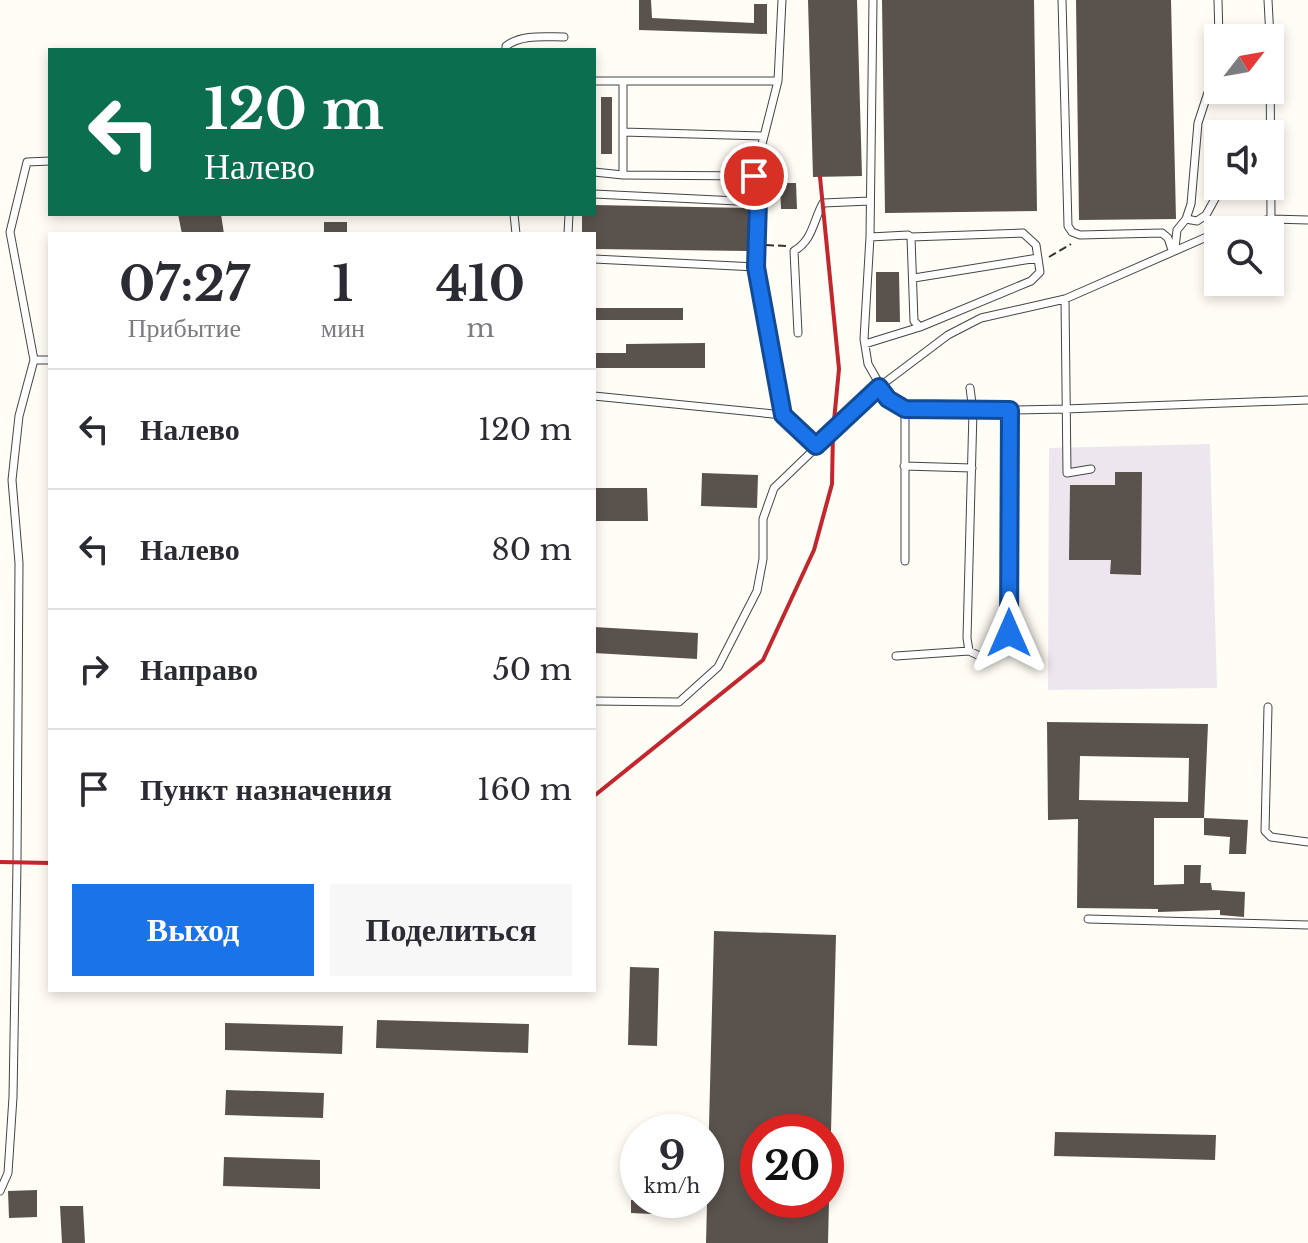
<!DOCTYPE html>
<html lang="ru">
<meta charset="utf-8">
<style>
:root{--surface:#fff;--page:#f7f7f7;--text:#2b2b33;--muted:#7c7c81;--line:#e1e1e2;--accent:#1a73e8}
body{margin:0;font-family:"Libre Baskerville",serif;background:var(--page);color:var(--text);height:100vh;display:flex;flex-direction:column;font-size:30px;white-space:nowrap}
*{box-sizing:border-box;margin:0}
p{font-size:26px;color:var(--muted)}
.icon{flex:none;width:44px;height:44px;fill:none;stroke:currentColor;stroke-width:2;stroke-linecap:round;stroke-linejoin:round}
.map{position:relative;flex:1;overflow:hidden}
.sheet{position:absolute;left:48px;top:232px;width:548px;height:760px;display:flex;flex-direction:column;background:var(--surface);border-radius:0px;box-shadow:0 4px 12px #0003}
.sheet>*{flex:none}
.guide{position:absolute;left:48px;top:48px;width:548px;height:168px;border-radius:0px;box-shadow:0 4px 12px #0003;background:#0b6e4f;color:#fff;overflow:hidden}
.needle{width:52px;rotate:59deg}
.controls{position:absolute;left:1204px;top:24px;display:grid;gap:16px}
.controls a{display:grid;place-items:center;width:80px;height:80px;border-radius:0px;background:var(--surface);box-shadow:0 4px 12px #0003;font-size:40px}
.speed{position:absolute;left:620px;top:1114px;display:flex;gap:16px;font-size:40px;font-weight:700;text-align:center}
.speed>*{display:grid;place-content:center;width:104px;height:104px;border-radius:50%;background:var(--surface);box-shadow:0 4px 12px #0003;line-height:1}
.speed small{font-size:20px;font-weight:400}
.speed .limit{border:12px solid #d22;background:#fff;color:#111}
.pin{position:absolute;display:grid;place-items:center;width:68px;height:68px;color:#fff;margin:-34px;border:4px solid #fff;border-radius:50%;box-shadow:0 2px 8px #0007}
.me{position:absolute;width:88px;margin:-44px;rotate:0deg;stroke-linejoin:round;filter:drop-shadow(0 0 6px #0008)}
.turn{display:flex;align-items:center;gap:28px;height:168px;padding:0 24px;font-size:36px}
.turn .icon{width:104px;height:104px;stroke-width:2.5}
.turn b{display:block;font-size:56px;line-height:68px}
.eta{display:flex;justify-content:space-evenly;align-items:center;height:136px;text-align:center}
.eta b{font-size:48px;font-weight:700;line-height:56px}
.button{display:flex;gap:16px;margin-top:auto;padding:16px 24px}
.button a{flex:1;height:92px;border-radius:0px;background:var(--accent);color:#fff;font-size:32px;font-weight:700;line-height:92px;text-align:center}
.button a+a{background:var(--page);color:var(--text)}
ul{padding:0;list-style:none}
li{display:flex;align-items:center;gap:24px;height:120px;padding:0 24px;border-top:2px solid var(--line)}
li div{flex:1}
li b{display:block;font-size:30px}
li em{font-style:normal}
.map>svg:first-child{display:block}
</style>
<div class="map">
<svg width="1308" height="1243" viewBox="0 0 1308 1243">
<rect width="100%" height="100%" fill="#fffdf5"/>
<path fill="#eee6ef" d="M1210,444l7,244 -169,2 1,-242z"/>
<path fill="#5a524d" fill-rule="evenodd" d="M639,0h12l1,18 102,5v-19h13v30l-128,-4z
M808,0h49l5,176 -49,1z
M882,0h152l3,211 -152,2z
M1076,0h95l5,219 -97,1z
M601,97h11v57h-11z
M780,183h16l1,26h-16z
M594,205l155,3 -1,43 -154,-2v-15h-12v-20h12z
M178,214h43l3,20h-42z
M324,222h23v12h-23z
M876,272h23l1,50h-24z
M594,308h89v12h-89z
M705,343v25h-111v-15h32v-9z
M1115,472h27l-1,103 -31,-1 1,-14h-42l1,-75h45z
M702,473l56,2 -1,33 -56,-2z
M594,488h53l1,33h-54z
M594,627l104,6 -1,26 -103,-6z
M1047,722l161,2 -4,94h-50v67l30,-1v-19h17l-1,18h11l1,7 33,2 -1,25 -24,-2v-5l-62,2v-3l-81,-1 1,-89 -30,1zM1080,756l109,2 -1,44 -109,-2z
M1204,818l44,2 -2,34h-17l1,-17 -26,-2z
M714,931l122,4 -5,197h-73v68h71l-1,43h-122z
M630,967l29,1 -2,78 -29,-1z
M377,1020l152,4 -1,29 -152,-5z
M225,1023l118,3 -1,28 -117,-4z
M226,1090l98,3 -1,25 -98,-3z
M1055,1132l161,3 -1,25 -161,-4z
M224,1157l96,3v29l-97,-3z
M37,1190v27l-28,1 -1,-27z
M631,1200h22l-1,14 -21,-1z
M60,1206h23l2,37h-23z"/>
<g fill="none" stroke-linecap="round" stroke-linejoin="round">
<g stroke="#444" stroke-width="9">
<path id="service" d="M1062,0l6,226 4,6 8,3 82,-2 6,5 4,12
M1218,0l1,38
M1268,0l2,38
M506,50v-4c16,-12 39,-9 58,-9
M1270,51l1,168
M594,81h184
M623,81v94
M623,132l140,4
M594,172l29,3 131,1
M594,194l164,8 -2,65 27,148
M758,202l-4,-26 24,-95 4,-81
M514,214l2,20
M1186,219l11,2 9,-6 16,-29
M1224,230l47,-11 37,1
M568,234l1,-20
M870,237l-6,102 4,25 20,35 17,10 49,2 111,-2 243,-9
M911,237l112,-4 13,12 4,27 -9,9 -111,46
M1175,248l2,-18 9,-11 5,-15 7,-81 20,-61
M594,259l162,8
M914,278l124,-20
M1065,299l2,174 24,-4
M798,333l-4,-82c19,-11 19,-30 29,-48l47,-2
M865,344l55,-17 -6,-6 -3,-84 -3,-2 -38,2 3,-237
M34,360h16
M970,388l3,23 -6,227 2,13 15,7 14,-6 11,-19 1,-223
M594,396l189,19 33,31
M905,409v152
M904,466l68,2
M896,656l73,-5
M594,701l85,1 39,-35 39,-76 6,-32v-40l11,-31 105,-101 69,-52 33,-17 84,-19 153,-67
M1268,707l-3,124 6,6 37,5
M1088,919l220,6
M0,1191l8,-18 5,-76 4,-234 2,-300 -7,-83 7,-64 15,-56 -24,-128 17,-70 23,-1"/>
</g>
<path stroke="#333" stroke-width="2" stroke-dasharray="8 4" stroke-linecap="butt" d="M766,245l21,1
M1049,257l22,-13"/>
<use href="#service" stroke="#fff" stroke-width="7"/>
<path stroke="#c4262e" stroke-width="4" d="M594,796l169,-136 51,-110 18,-66 1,-53 6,-62 -19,-192
M0,862l50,1"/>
</g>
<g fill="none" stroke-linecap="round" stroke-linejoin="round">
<g stroke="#114b97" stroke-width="20">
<path id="route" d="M754,176l4,26 -2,65 27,148 33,31 63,-59 9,12 17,10 105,1 -1,223"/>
</g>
<use href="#route" stroke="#1a73e8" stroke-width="14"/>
</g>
</svg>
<div class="controls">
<a><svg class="needle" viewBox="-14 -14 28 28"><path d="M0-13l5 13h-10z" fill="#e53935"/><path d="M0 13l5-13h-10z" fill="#7c7c81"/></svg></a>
<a><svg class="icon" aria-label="sound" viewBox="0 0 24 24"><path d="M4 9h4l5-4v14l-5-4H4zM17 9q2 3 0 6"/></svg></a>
<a><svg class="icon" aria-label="search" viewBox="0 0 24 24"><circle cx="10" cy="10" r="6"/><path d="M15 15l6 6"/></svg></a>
</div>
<div class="speed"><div>9<small>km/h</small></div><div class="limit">20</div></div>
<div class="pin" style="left:754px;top:176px;background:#d93025"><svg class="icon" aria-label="arrive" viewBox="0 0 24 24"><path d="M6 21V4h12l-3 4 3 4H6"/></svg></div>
<svg class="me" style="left:1009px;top:633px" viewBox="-20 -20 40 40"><path d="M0-17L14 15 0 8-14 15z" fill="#1a73e8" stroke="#fff" stroke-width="4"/></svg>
<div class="guide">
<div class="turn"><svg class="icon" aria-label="left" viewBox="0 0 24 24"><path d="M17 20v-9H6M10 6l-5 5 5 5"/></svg><div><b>120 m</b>Налево</div></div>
</div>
<section class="sheet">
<div class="eta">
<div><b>07:27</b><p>Прибытие</p></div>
<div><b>1</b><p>мин</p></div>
<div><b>410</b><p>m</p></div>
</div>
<ul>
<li><svg class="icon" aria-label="left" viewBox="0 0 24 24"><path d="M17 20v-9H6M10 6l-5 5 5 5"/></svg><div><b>Налево</b></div><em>120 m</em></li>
<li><svg class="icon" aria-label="left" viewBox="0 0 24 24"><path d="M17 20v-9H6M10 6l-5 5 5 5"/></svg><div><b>Налево</b></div><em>80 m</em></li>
<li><svg class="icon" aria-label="right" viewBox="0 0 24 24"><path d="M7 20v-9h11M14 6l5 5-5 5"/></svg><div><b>Направо</b></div><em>50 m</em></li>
<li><svg class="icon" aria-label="arrive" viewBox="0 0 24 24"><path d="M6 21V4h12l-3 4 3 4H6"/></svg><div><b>Пункт назначения</b></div><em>160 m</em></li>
</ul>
<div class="button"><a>Выход</a><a>Поделиться</a></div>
</section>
</div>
